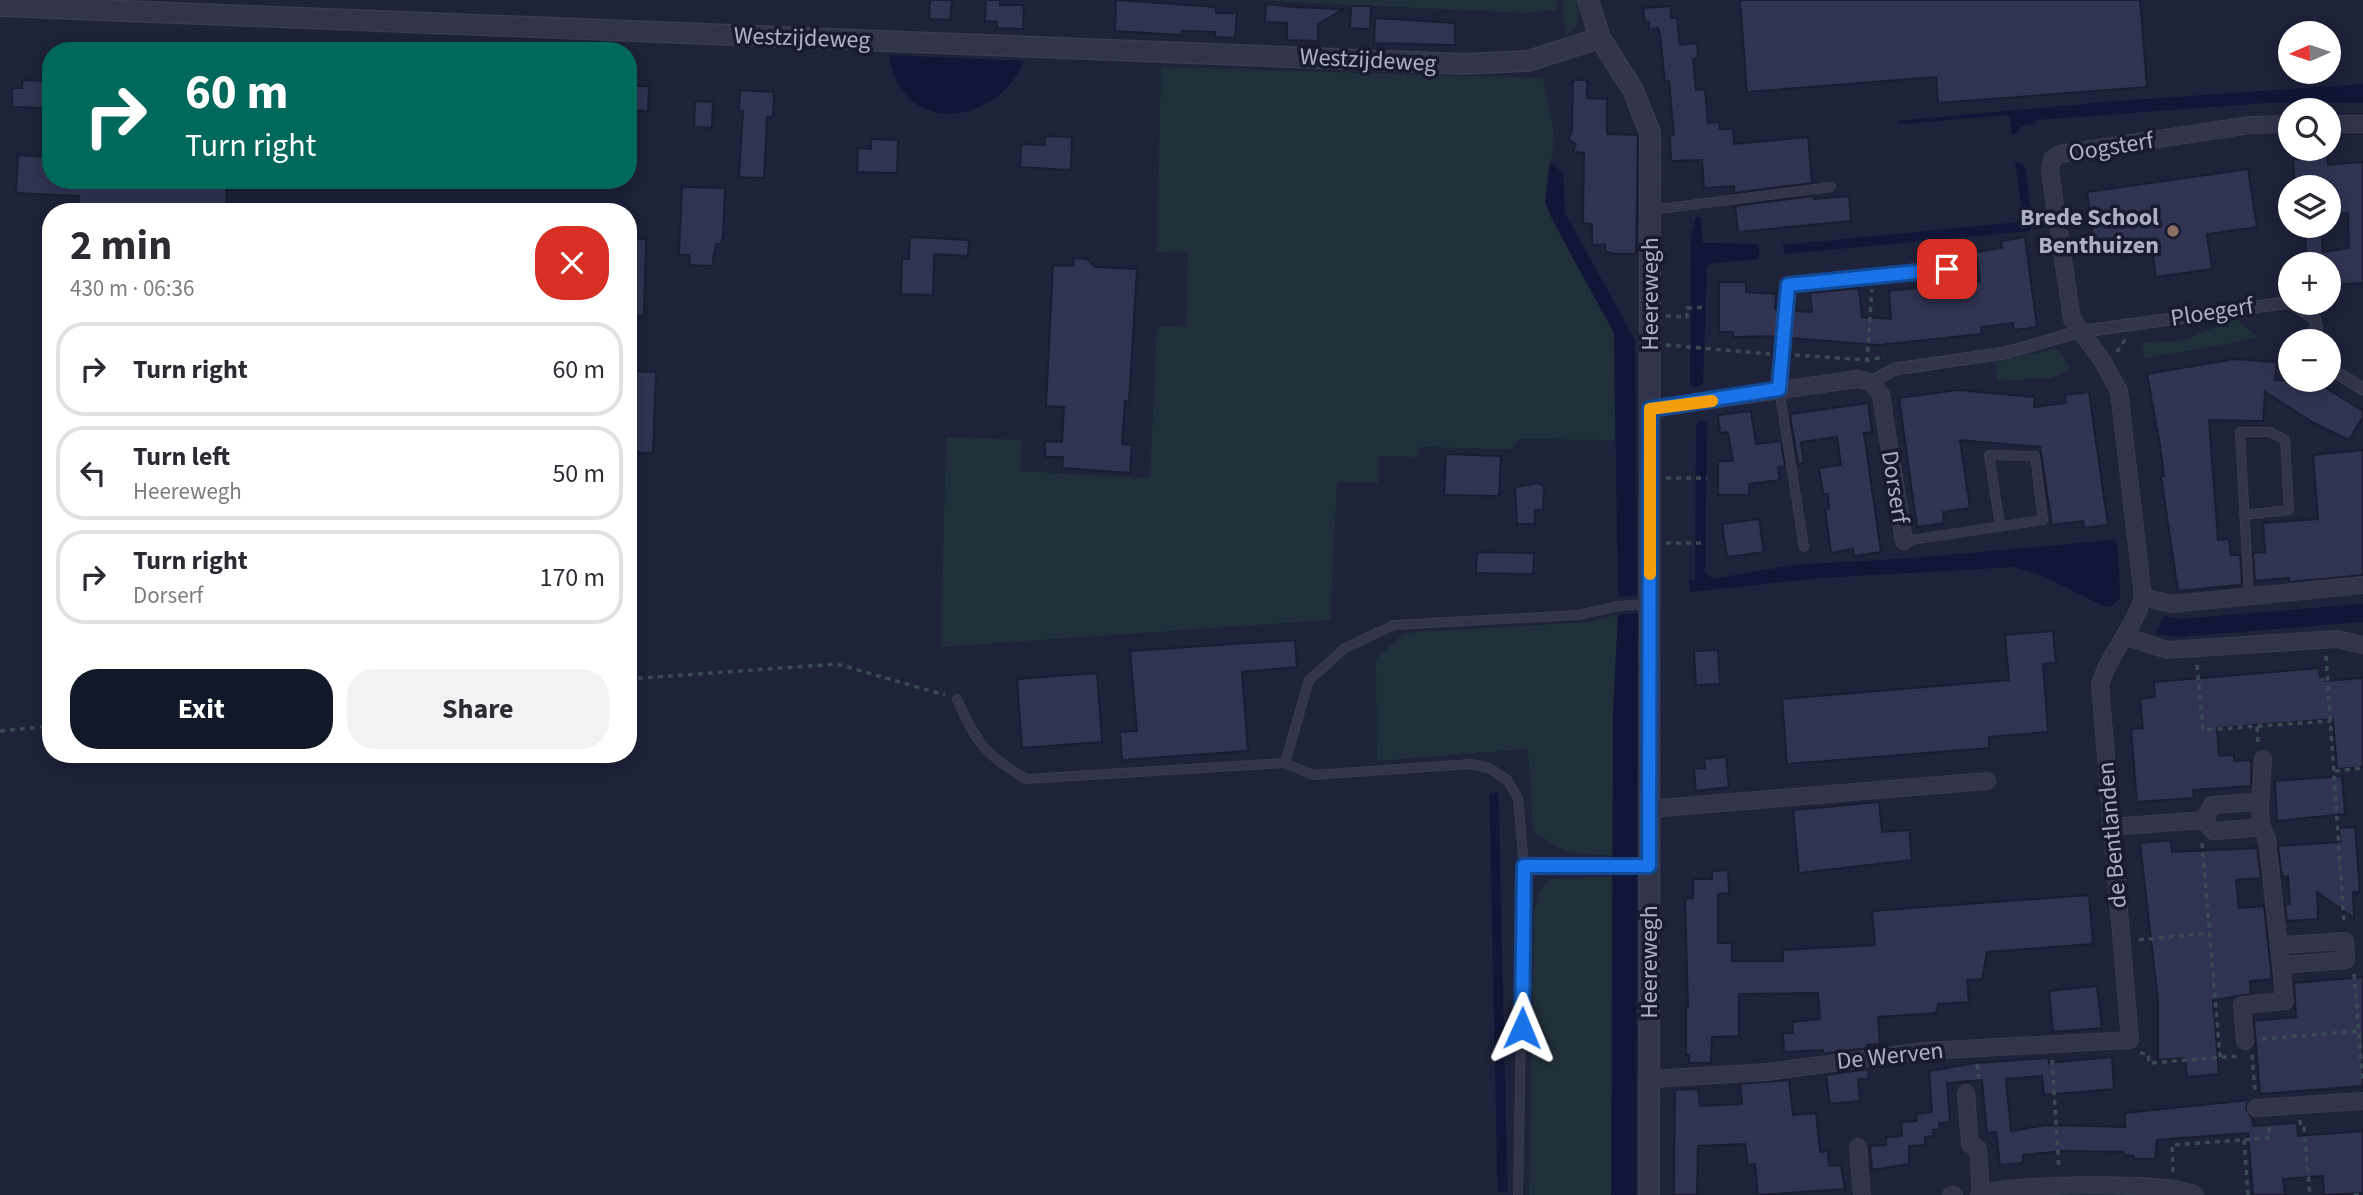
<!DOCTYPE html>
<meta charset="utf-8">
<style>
:root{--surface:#fff;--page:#f2f2f3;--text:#2b2b33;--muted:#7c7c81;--line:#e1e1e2;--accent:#111827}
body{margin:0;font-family:"Source Sans 3",sans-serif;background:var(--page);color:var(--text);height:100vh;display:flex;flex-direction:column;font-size:26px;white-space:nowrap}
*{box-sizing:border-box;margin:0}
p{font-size:23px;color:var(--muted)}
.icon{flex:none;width:38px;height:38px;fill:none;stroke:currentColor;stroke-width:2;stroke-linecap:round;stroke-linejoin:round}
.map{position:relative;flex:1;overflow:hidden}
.panel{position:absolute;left:42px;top:203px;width:595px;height:560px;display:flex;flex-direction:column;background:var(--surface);border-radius:28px;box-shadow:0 4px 18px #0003}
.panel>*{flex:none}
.banner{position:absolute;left:42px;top:42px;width:595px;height:147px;border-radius:28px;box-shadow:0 4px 18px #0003;background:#00695c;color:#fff;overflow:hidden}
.needle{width:46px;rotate:267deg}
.buttons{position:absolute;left:2278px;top:21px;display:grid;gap:14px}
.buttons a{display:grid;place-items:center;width:63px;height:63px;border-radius:50%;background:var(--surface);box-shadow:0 4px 18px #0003;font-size:35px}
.pin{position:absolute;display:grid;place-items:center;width:60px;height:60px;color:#fff;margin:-30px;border-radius:14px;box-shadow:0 4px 10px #0006}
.me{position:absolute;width:77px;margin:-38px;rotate:1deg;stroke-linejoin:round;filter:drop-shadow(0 0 5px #0008)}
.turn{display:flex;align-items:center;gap:24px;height:147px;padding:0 28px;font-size:32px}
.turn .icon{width:91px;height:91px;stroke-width:2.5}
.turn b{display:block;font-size:49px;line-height:60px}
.round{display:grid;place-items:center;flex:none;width:74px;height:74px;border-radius:28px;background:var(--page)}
.head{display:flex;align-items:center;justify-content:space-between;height:119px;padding:0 28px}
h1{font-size:42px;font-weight:700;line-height:52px}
.action{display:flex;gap:14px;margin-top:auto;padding:14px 28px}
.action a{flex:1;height:80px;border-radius:28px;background:var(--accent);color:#fff;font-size:28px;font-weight:700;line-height:80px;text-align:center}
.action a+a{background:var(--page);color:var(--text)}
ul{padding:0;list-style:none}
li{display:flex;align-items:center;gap:21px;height:94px;margin:0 14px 10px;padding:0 14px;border:4px solid var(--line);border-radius:28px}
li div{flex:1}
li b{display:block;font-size:26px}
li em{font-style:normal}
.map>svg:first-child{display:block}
</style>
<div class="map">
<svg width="2363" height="1195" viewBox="0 0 2363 1195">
<rect width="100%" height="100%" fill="#1e223a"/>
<path fill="#20303b" d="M1251,0h305l2,10 -32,3z
M1562,0h15l2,11 -2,16 -11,9z
M1161,67l382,11c2,18 9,33 10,50 4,37 -16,53 0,93l61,112 1,107 -96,-1 -7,10 -92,-2 -2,10 -39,-1 -1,27 -41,-1 -7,138 -389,27 5,-210 76,3 -2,31 130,7 7,-151 29,-1 2,-73 -31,-1z
M2236,318l22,20 -114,21 -1,-16 42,-3z
M2057,348l14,22 -21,8 -53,3 -1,-19z
M1618,615l-5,99 2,141c-38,0 -52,0 -82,-25l-5,-81 -151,12 -1,-102 28,-26 183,-11z
M1614,877l-3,318h-82l5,-283 6,-22 11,-11z"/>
<path fill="#111638" d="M889,55l135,6c-27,66 -124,76 -135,-6z
M2363,84v19h-97l-230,17 -1,4 -13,2 -7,9h-3l-2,-17 -4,-3 -106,9 -2,-3 207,-19z
M2015,161l8,3 3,7 6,50 -2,10 -246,23 -1,-9 237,-23 2,-9z
M1550,162l13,11 2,40 70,127 2,255 -19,2 -4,-264 -61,-112 -8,-19z
M1696,217h5l2,26 56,1v15l-47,4 -5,4 -4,117 -9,4 -4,-4 1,-148z
M1699,420l8,3 -2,150 8,6 80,-14 121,-7 200,-18 4,7 2,51 -7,7 -7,2 -68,-33 -25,-7 -195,11 -128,14 -1,-12h6l1,-155z
M2363,604v18l-186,15 -21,-3 8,-18 17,3z
M1638,613l-2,582h-25l2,-481 5,-99z"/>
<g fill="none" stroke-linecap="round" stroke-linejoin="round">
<path stroke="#111638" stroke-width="5" d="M1496,795l9,395 -5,-1 -8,-393z"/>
</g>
<path fill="#303452" stroke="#1a1d31" stroke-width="2" d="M930,0h22l-2,20 -21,-1z
M986,0h14v5h24l-1,24 -26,-1v-6l-12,-1z
M1116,0l100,7v6h21l-2,25 -20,-1v-5l-33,-1v4l-67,-4z
M1740,0h400l7,87 -209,16 -2,-26 -189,15z
M1266,4l27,3 50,2 -25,15v17l-31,-1v-17l-22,-1z
M1351,6h20l-1,23 -20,-1z
M1671,6v12h6l3,27 17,-2 1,15 -5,1 3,31 9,-1 3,34 11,-1 1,7h13l1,15 74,-7 4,46 -78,10v-7l-30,2 -2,-28 -31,1 -1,-26h4l-5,-54 -4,1 -5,-47 -2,-7 -9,1v-7h-4l-2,-14z
M1375,18l80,5v22l-81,-2z
M23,80l27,1 -1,27 -37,-1v-19h10z
M1573,80h14v18l20,1v35l31,1 -2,119h-22l-9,-3v-7l-13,1v-21l-9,-1 1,-70 -11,-1 3,-8 -8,-4 4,-9z
M628,86h21l-1,25 -20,-1z
M740,90l34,2 -1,25h-6l-3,61 -25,-1 4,-66h-4z
M695,101l18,1 -1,26 -18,-1z
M1045,136l27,1 -1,33 -51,-3 1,-23 24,1z
M871,139l27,1 -1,33 -40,-1 1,-24 13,1z
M18,155l33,2v23h176l-1,32h-148l1,-16 -63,-3z
M2328,156v9l35,-3v121l-34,2v-21h-32v-8l9,-2 -1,-26 16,-1 2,25 26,-4 -1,-35h-19v-26h-34l-2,-28z
M2248,169l9,58 -50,7 5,35 -56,8 -5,-35 -56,8 -8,-58z
M682,187l43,1 -2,49 -2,7h-5l-4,22 -22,-1 -1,-10h-10z
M1813,196l1,3 35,-3 2,25 -113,11 -3,-26z
M910,237l59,3 -1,16 -34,-2 -1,41 -32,-1 1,-35h7z
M2025,237l12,90 -23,3 -1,-7 -32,4 1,7 -104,11 -88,-7 2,-27 20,1 -2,-19 49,-5 3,29 29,2 -2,-28 91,-10 -4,-29 26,-4 -1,-7z
M628,238l18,1 -2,77 -16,-1z
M1074,258l13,1 8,8 42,2 -8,133 -4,-1 -3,43 10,1 -2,28 -68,-5 1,-11h-18v-16l17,1 2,-35 -18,-1 7,-141 20,1z
M1719,282h27v10l30,2 -1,15h4l-2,27 -44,1v-5h-14z
M2234,359l43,3 -2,18h38l50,31v6l-14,23 -35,-17 -49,-31 -2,29 -54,-1 9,120 11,-1 2,16h9l2,27 -1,3 -63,6 -17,-115h3l-4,-30 -13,-72z
M628,371l28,1 -3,81 -25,-1z
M1957,390l78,7 -1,10 32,-4 -1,-8 24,-3 19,133 -24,3 -1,-7 -31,4 -12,-78 -80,-7 10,68 -27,4 1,11 -27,4 -18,-129z
M1868,403l4,29 -8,1 17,119 -27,4 -1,-7 -22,4 -6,-44h4l-1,-15h-5l-4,-26 22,-3 -4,-28 -36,5 3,21 -6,1 -8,-50z
M1751,411l5,33 25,-3 4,25 -7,1 2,13 -31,4v11h-31v-34h15l-5,-29 -8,1 -2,-18z
M2363,450v125l-74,7v-4l-34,3 -2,-28 12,-1 -2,-29 55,-4 -5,-64z
M1446,454l55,2 -2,40 -55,-1z
M1538,483l6,3 -1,24h-8v14h-18l-2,-37z
M1759,519l5,33 -37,5 -5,-33z
M1477,552l57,1 -1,21 -57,-1z
M2053,631l3,32 -13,1 5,68 -59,5v11l-202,16 -5,-65 227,-19 -4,-45z
M1295,640l2,27 -55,5 6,79 -126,9 -2,-28 17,-1 -7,-80z
M1718,650l2,34 -24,1 -2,-34z
M2319,668l1,9 6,-1v5l37,-3v89l-26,2 -4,-50 -116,9 2,28 15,-1v6l17,-1v26l-58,4 1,8 -57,4 -6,-73 12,-1 -3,-29 15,-2 -1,-15z
M1097,673l5,69 -80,6 -5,-69z
M1726,757l3,30 -33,4 -2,-22 11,-1 -1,-9z
M2342,776l3,38 -68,7 -2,-40z
M1879,802l3,30 27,-2 3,30 -113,13 -6,-63z
M2355,827l5,65h-7l1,26 -37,-26 1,27 -31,2 -2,-17h5l-2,-28 -6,1 -4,-31 62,-4 -1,-14z
M2171,840l1,12 85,-4 4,30 -25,2 3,28 25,-2 8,73 -22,2 1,13 -38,6 6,74 -32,3 -2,-19 -27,2v-59l-18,-158z
M1728,870l1,23 -11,1v49h14v18h51v-11l92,-5 -3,-34 217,-16 4,49 -106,8 -5,27 -15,1 2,22 -31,2 -2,9 -58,4 2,27 -13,1v3l-43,6 -1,-4 -39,2 -1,-19h10l-1,-11 28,-3 -2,-26 -79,1v42l-27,1 -1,26h-22v-8h-3v-48h2l-3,-109h8v-19h19v-8z
M2363,977v109l-103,8 -6,-73 42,-4 -2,-34z
M2097,986l5,42 -49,4 -4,-41z
M2112,1057l2,32 -70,6 -2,-19 -36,3 5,52 35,-6 79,2v-14l124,-13 -3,9 6,9 1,8 44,-3 1,13 65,-5v62l-39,2 -1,-19 -40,3 2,16h-32l-5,-62 -91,7 -2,19h-21v-3l-10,-1v-3l-61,-1 -40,4v8l-23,2 -4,-33 -9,1 -5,-53 -35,3 3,39 -11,1 1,6 -7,1 1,6 -9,1v8l-16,1v18l-37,6 -2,-24 16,-1v-8l16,-1 -1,-14 16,-1 -1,-7 16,-2 -3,-41 47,-8 72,-5 1,5z
M1868,1069l1,10h-11l2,22 -30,3 -4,-29z
M1789,1080l4,35 23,-2 4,39 8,-1 1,15 12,-1 4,24 -87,6 -3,-31 -7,1 -3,-21 -47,2 -1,49h-23l1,-105 23,-1 2,17 42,-2 -2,-20z"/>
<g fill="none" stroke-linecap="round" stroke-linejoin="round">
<g stroke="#383c51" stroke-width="10">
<path id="service" d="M1651,210l180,-23
M2244,515l45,-5 -4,-70 -15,-8h-30l9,164
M1904,541l139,-21 -8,-64 -46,-1 11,70
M1804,547l-25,-158 9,-104 184,-19
M957,699c20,44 27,55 69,80l259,-16 28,12 157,-11 19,4 18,12 11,18 6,68 -6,329
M1285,763l24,-83 36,-32 49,-23 184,-10 41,-9 30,-2
M1524,866h123"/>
</g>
<g stroke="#383c51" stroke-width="13">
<path id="pedestrian" d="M2292,303l23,16 3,22
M2329,368l34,21
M1871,382l24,-13 110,-16 73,-21 213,-30"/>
</g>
<g stroke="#383c51" stroke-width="18">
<path id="minor" d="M2329,124h34
M1650,409l207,-30 14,3 10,13 23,146
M2143,597l-24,-206 -16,-29 -31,-43 -22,-148 2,-12 8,-5 190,-29 41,-1
M2127,637l40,13 169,-11 27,6
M2260,807l3,-48
M1649,809l338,-28
M2204,820l8,-15 41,-3 7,5 1,18 6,14 18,162 -43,4 3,36
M2204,820l9,11 40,-3 8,-3
M2110,827l94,-7
M2281,945l64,-4 1,19 -64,5
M1650,1079l117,-7 157,-21 206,-11 -30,-355c9,-32 34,-56 43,-88l29,7 191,-19
M1966,1093l4,51 8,5 3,44
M2256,1108l107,-7
M1858,1147l4,48
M1951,1195h3
M1979,1195c21,-12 196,-14 216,0"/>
</g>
<g stroke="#383c51" stroke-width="22">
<path id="tertiary" d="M1588,0l12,38 33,52 17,43 -1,1062
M0,6l1465,58 63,-3 72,-23"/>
</g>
<path stroke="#394a54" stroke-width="3.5" stroke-dasharray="5 5" stroke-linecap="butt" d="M1666,316l21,1v-9l20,-1
M1666,345l104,9
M2117,352l9,-14
M1795,355l72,5 18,-3
M1867,362l5,-73
M1666,478h41
M1666,543h40
M2326,656l18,268
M2197,665l6,65 128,-9
M628,679l209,-15 108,31
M2257,727l1,16
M0,731l51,-5
M2335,771l28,-3
M2202,843l18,214
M2139,940l70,-7
M2354,974l9,109
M2262,1039l97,-8
M2140,1053l8,1 1,9 90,-7
M2252,1055l3,37
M2052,1060l7,110
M1977,1064l2,17
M2300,1120l1,8h3l6,67
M2244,1140l4,55
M2173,1172l-1,-27 97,-7v-14
M2354,1195l9,-1"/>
<use href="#service" stroke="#32354a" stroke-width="8"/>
<use href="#pedestrian" stroke="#32354a" stroke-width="10"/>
<use href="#minor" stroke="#32354a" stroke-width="16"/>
<use href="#tertiary" stroke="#32354a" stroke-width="19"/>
</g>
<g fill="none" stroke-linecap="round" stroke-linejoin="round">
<g stroke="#114b97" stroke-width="18">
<path id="route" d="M1522,1028l2,-162h125l1,-457 129,-20 9,-104 159,-16"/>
</g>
<use href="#route" stroke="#1a73e8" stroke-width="12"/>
<path stroke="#f59e0b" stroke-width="12" d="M1650,574v-165l62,-8"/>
</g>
<circle fill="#8d6e63" stroke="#181b2f" stroke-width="2.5" cx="2173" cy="231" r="7"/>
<g text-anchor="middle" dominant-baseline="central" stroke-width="7" stroke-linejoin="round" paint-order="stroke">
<g font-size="24" fill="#acafc7" stroke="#181b2f">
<text transform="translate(802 38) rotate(2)">Westzijdeweg</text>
<text transform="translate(1368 60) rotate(3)">Westzijdeweg</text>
<text transform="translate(2111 147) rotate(-9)">Oogsterf</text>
<text transform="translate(1650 294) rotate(-90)">Heerewegh</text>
<text transform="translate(2212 312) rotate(-9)">Ploegerf</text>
<text transform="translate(1895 487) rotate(81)">Dorserf</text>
<text transform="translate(2112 835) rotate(-95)">de Bentlanden</text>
<text transform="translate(1649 962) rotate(-90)">Heerewegh</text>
<text transform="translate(1890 1056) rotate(-6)">De Werven</text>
</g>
<g font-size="24" font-weight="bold" fill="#acafc7" stroke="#181b2f" text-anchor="end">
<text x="2159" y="217">Brede School<tspan x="2159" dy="28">Benthuizen</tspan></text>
</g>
</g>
</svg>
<div class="buttons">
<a><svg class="needle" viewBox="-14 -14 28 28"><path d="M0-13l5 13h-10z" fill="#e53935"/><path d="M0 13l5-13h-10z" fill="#7c7c81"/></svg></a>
<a><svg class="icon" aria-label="search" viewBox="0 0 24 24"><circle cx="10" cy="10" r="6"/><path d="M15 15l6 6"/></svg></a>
<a><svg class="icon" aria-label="layers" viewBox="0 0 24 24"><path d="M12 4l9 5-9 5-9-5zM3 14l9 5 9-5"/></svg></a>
<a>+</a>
<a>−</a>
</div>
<div class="pin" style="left:1947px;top:269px;background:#d93025"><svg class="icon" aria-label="arrive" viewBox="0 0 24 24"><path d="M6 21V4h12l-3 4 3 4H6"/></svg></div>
<svg class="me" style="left:1522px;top:1028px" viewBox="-20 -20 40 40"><path d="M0-17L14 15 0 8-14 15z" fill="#1a73e8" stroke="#fff" stroke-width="4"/></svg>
<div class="banner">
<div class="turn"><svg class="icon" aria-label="right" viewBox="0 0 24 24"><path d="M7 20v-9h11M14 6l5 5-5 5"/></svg><div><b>60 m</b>Turn right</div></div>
</div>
<section class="panel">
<div class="head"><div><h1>2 min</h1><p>430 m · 06:36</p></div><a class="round" style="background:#d93025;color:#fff"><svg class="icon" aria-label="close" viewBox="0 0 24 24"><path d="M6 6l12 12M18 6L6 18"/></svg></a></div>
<ul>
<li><svg class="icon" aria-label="right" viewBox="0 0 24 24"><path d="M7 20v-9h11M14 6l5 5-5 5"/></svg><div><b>Turn right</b></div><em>60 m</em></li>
<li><svg class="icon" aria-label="left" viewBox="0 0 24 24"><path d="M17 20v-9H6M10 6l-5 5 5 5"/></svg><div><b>Turn left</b><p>Heerewegh</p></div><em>50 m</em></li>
<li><svg class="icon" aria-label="right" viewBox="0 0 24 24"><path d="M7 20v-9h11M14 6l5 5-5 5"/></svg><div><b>Turn right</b><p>Dorserf</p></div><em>170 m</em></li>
</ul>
<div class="action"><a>Exit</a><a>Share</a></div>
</section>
</div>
